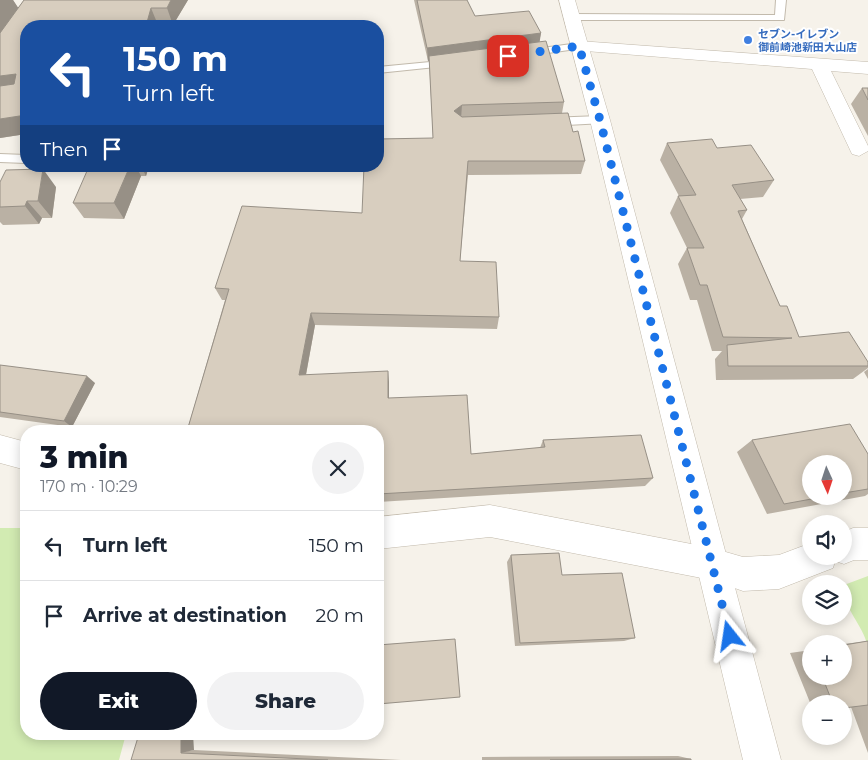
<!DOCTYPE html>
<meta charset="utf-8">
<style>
:root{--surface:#fff;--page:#f2f2f3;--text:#1f2937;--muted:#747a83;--line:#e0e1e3;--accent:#111827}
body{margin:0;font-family:Montserrat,"Noto Sans JP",sans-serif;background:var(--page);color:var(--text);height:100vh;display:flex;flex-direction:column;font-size:19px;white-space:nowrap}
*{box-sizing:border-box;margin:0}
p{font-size:16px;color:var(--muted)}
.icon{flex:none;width:28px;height:28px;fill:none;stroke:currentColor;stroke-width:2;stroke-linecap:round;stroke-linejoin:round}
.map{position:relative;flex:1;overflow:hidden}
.side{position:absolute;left:20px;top:425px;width:364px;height:315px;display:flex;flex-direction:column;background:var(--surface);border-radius:20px;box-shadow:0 2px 12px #0003}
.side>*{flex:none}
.banner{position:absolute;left:20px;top:20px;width:364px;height:152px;border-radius:20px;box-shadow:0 2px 12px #0003;background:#1a4fa0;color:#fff;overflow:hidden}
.needle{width:32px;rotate:177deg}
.controls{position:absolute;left:802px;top:455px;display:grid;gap:10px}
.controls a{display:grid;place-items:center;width:50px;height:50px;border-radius:50%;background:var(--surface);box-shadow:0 2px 12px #0003;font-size:25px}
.pin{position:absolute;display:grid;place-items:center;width:42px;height:42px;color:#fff;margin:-21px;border-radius:10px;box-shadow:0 2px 8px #0006}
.me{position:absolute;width:55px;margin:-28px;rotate:345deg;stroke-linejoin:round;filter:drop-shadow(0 0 4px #0008)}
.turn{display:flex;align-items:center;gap:18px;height:105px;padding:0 20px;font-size:22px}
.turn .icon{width:65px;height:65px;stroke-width:2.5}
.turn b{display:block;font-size:35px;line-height:42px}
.then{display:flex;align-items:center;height:48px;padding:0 20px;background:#0003;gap:10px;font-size:19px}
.round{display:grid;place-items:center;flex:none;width:52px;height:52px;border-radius:26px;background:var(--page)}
.overview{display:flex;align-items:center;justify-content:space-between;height:85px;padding:0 20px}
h1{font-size:30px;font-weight:800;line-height:38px;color:var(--accent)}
.primary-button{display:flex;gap:10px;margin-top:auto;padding:10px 20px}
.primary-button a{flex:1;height:58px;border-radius:30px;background:var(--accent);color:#fff;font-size:20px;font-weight:800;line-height:58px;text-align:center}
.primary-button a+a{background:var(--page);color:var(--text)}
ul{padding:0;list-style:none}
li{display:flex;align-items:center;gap:15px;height:70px;padding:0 20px;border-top:1px solid var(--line)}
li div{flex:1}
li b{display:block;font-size:19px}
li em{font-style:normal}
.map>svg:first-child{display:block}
</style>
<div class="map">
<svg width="868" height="760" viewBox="0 0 868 760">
<rect width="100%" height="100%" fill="#f6f2ea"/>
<path fill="#d2ebb2" d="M0,528h26v206h100l-7,26h-119z
M868,576v71c-6,-25 -24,-35 -24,-62z"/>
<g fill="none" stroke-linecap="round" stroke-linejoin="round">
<g stroke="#c2baac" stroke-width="2">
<path id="service" d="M776,0h10l-2,20h-212l-5,-3 5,-3 203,1z
M579,43l5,3 -1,2 -56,8 -5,-3 5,-3z
M451,60l4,1v4l-77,8v-6z
M600,116l6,4 -2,3 -56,3 -6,-4 6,-4z
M0,154l26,1v8l-26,-1z"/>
</g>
<g stroke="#c2baac" stroke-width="1">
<path id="minor" d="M579,41l289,21v12l-37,-3 37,75v5l-9,5 -7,-2 -40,-85 -239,-19 -3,-4 3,-4z
M0,435l26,7v28l-26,-7z
M490,505l222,43 31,9 36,-2 32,-12v13h33v-24l9,-4h15v32h-14l-10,4 -9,-3 -2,7 -54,21 -36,2 -31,-11 -222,-43 -112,12v-32z"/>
</g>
<g stroke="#c2baac" stroke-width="1">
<path id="tertiary" d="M559,0h16l35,120 171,640h-38l-153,-640z"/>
</g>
<use href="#service" fill="#fff" fill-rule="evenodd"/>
<use href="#minor" fill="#fff" fill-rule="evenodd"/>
<use href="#tertiary" fill="#fff" fill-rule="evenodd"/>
</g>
<path fill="#bab1a4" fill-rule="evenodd" d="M0,0h13l5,8 6,-8h164l-15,25 -147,1v108l-26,4z
M414,0h53l8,16 66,17 -2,9 25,60 -2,11 11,19 12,29 -4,13 -113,1 -8,86 39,56 -2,12 -182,-4 -9,50 83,7v16l82,56 69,-6 3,-8 110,38 -8,8 -267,16v-71h-191l38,-131h-3l-7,-12 147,-75 71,-75 -4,-77h-1z
M862,88h6v48l-17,-32z
M667,143l50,5 57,32 -11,17 -23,2 7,11 -5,9 38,87 19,31 69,25v6l-15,11 -137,1 -1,-21 7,-8h-10l-15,-51h-7l-12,-36 9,-16 -17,-35 8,-17h1l-19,-36z
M92,166h57l-3,10h-5l-17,43 -40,-1 -11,-15z
M0,182l56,5 -4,31h-10l-3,6 -36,1 -3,-3z
M0,365l95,18 -23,44 -72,-10z
M868,369v10l-4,-7z
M752,440l116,14v40l-3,2 -98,18 -30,-62zM844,464v32h-33z
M511,555l124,83 -11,3 -109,5 -8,-84z
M868,641v112l-17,-46 -7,-3h-33v1l-21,-52 21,-3v26h33v-32z
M194,750l207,10h-270z
M678,756l13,3v1h-209v-3z"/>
<path fill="#979086" d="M0,0h13l6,9 -19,26z
M171,0h17l-15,25 -6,-17z
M151,8l7,17 -1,1h-11z
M541,33l-2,13 -111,15 -1,-13z
M16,74l10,16 -26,5v-19z
M462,105l-1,14 -7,-8z
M26,115v19l-26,4v-19z
M130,166h6l5,10 -17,43 -10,-16z
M141,166h8l-3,10z
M43,169l13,18 -4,31 -14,-17z
M27,201l15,17 -3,6 -14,-18z
M311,313l4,12 -11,60 -5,-10z
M388,371l1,11v26l-1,-10z
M87,376l8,7 -23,44 -8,-6z
M181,734h12l1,16 -13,3z"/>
<path fill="#d8cebf" stroke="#979086" d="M24,0h147l-4,8h-16l-5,18h-120v89l-26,4v-33l14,-2 2,-10 -16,2v-43z
M417,0h50l8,16 54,-5 12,22 -114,15z
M546,41l18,61 -102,3 -8,6 8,6 106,-4 5,19 5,-1 7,30h-117l-8,100 36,1 3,55 -188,-4 -12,62 89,-4v27l79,-3 4,59 74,-7 -2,-7 98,-5 12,43 -275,16v-63h-191l42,-142 -14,-1 27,-82 120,7 2,-47h14v-27l55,-1 -4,-82z
M862,88h6v12z
M712,139l5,9 34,-3 23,35 -42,5 15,25 -9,1 42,95h7l12,31 50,-5 19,30v4h-140l-1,-21 65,-7 -69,-1 -16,-52h-7l-13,-37h17l-26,-52 18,-1 -29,-52z
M92,166h38l-16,37h-41l14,-32h3z
M43,169l-5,32h-11l-2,5 -25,1v-25l6,-12z
M0,365l87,11 -23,45 -64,-9z
M850,424l18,30v35l-24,4v-29h-33v32h17l-44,8 -32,-64z
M559,553l3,22 60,-2 13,65 -115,5 -9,-88z
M455,639l5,58 -82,7v-59z
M868,641v64l-24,3v-4h-11l-11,-28h22v-31z
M139,734h42v19l147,7h-197z
M691,759v1h-141z"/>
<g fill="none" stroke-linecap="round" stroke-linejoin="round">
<path stroke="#1a73e8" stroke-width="9" stroke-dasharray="0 16.2" d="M508,56l71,-10 21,74 130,516"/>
</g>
<circle fill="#3f7fe0" stroke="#fff" stroke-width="2" cx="748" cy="40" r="5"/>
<g text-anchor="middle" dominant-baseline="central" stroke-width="4" stroke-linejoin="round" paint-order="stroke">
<g font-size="11" font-weight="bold" fill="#366cbe" stroke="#fff" text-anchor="start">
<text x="758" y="34">セブン‐イレブン<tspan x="758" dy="13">御前崎池新田大山店</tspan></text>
</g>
</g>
</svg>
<div class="controls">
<a><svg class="needle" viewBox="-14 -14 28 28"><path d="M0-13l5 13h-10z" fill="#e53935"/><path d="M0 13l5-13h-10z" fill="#747a83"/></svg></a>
<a><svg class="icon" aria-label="sound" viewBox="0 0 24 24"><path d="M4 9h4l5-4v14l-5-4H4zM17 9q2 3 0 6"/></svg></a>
<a><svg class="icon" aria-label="layers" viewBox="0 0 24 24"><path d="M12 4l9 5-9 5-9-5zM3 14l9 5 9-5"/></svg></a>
<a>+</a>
<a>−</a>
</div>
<div class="pin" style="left:508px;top:56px;background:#d93025"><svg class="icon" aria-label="arrive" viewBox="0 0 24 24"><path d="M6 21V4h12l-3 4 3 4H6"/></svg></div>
<svg class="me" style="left:730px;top:636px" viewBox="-20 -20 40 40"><path d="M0-17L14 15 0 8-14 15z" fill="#1a73e8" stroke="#fff" stroke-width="4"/></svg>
<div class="banner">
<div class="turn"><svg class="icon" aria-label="left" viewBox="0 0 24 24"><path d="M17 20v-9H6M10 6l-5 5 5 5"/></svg><div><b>150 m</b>Turn left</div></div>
<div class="then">Then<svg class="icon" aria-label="arrive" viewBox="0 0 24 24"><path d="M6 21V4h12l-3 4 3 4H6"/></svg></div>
</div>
<section class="side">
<div class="overview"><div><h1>3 min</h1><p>170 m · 10:29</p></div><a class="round"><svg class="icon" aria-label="close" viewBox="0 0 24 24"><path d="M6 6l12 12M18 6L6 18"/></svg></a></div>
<ul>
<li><svg class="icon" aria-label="left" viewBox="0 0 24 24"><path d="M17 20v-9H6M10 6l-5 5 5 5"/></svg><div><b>Turn left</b></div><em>150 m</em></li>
<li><svg class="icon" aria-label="arrive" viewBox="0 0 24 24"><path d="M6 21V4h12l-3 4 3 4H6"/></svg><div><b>Arrive at destination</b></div><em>20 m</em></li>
</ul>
<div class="primary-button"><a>Exit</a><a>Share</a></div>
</section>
</div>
